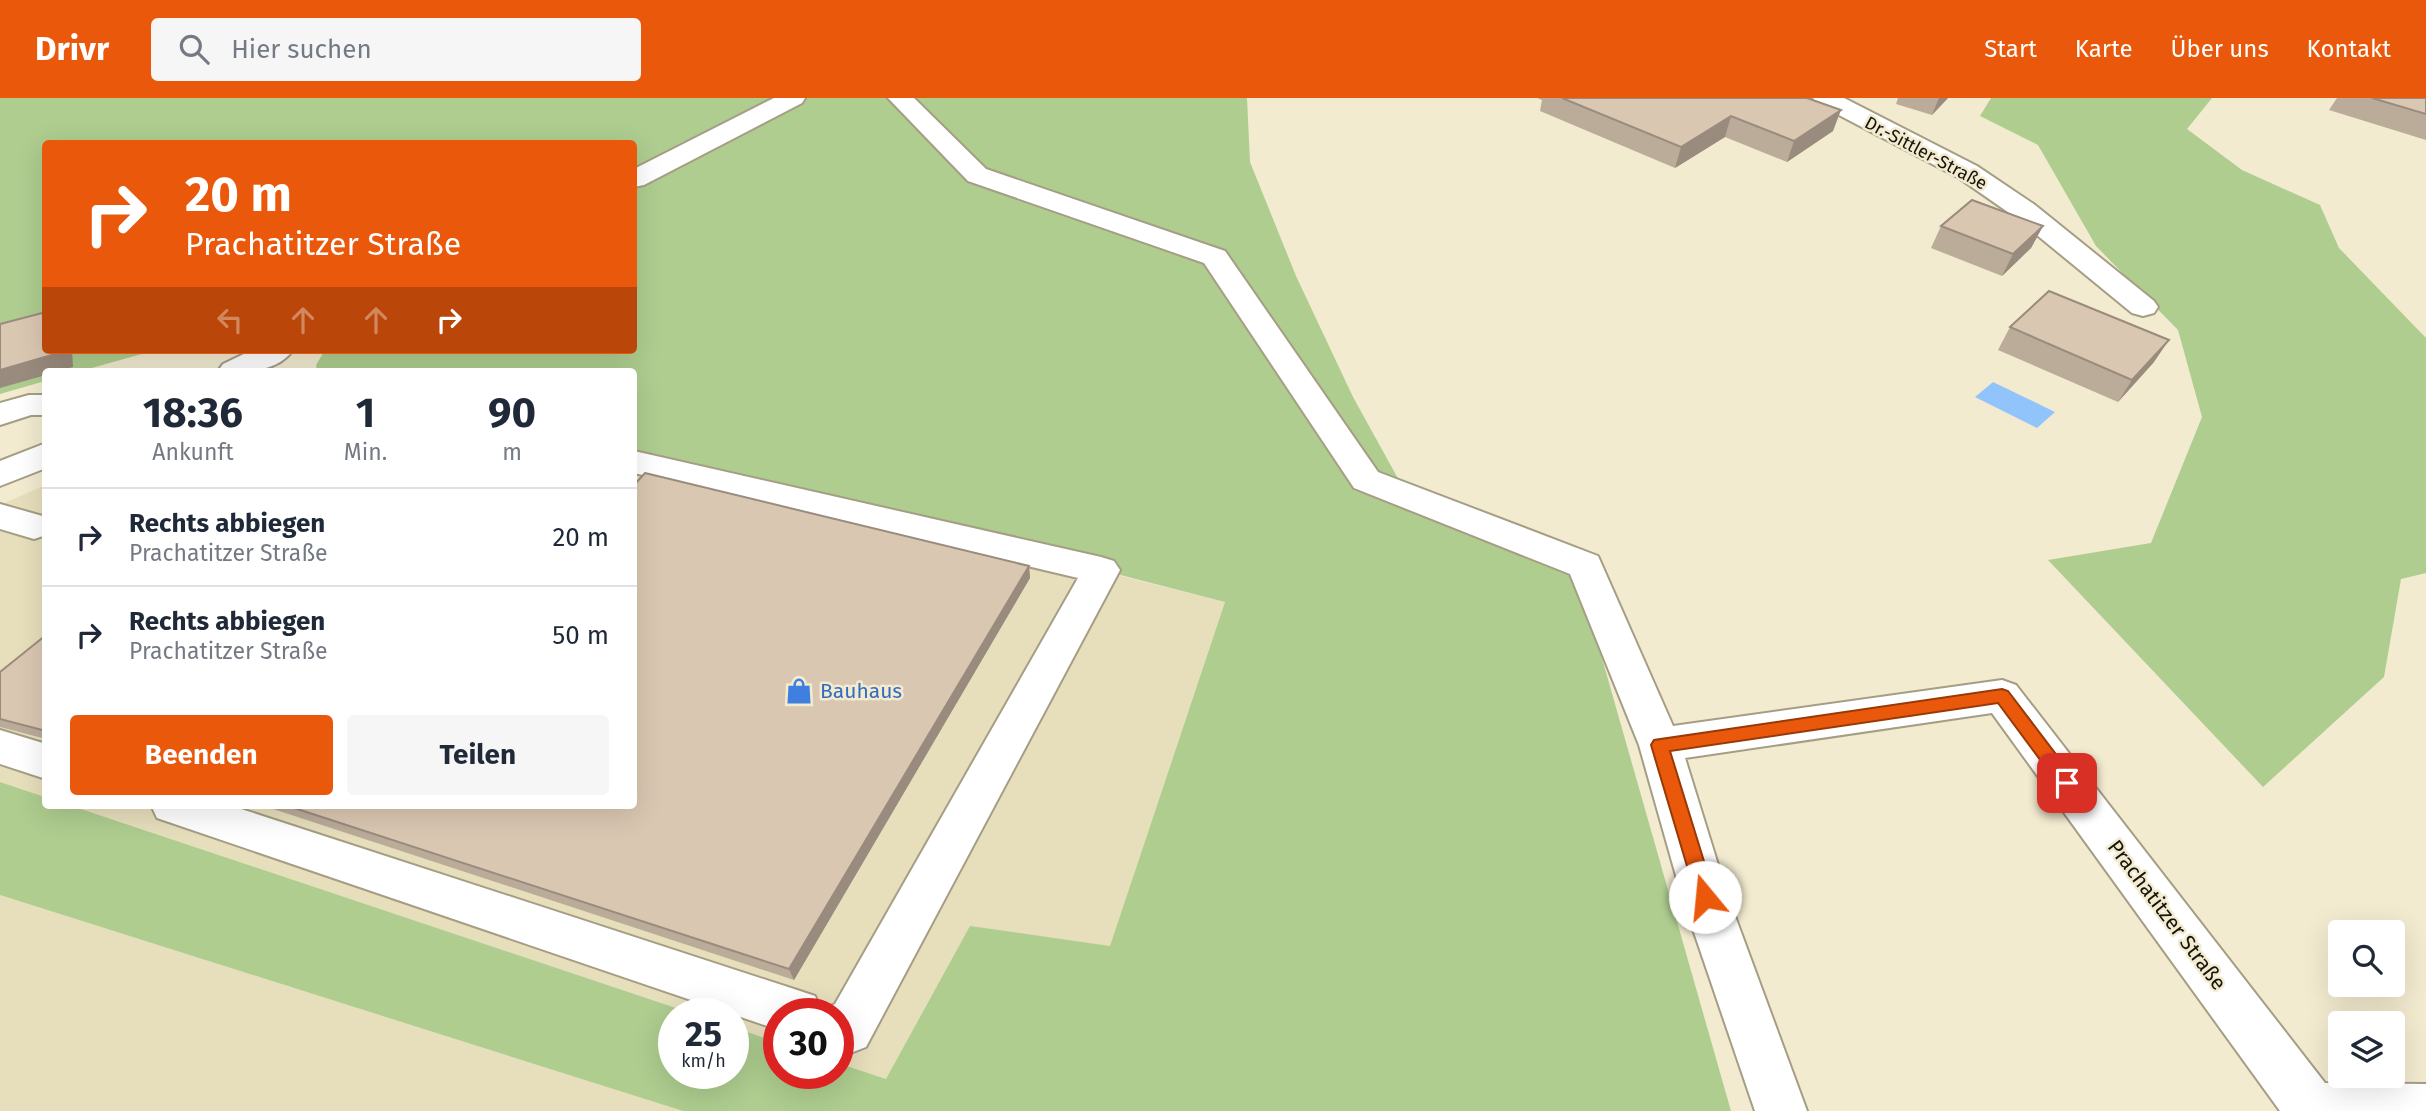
<!DOCTYPE html>
<html lang="de">
<meta charset="utf-8">
<style>
:root{--surface:#fff;--page:#f6f6f7;--text:#1f2937;--muted:#747a83;--line:#e0e1e3;--accent:#ea580c}
body{margin:0;font-family:"Fira Sans",sans-serif;background:var(--page);color:var(--text);height:100vh;display:flex;flex-direction:column;font-size:26px;white-space:nowrap}
*{box-sizing:border-box;margin:0}
p{font-size:23px;color:var(--muted)}
.icon{flex:none;width:38px;height:38px;fill:none;stroke:currentColor;stroke-width:2;stroke-linecap:round;stroke-linejoin:round}
.map{position:relative;flex:1;overflow:hidden}
.panel{position:absolute;left:42px;top:270px;width:595px;height:441px;display:flex;flex-direction:column;background:var(--surface);border-radius:7px;box-shadow:0 7px 28px #0002}
.panel>*{flex:none}
.guide{position:absolute;left:42px;top:42px;width:595px;height:214px;border-radius:7px;box-shadow:0 7px 28px #0002;background:#ea580c;color:#fff;overflow:hidden}
.controls{position:absolute;left:2328px;top:822px;display:grid;gap:14px}
.controls a{display:grid;place-items:center;width:77px;height:77px;border-radius:7px;background:var(--surface);box-shadow:0 7px 28px #0002;font-size:35px}
.speed{position:absolute;left:658px;top:900px;display:flex;gap:14px;font-size:35px;font-weight:700;text-align:center}
.speed>*{display:grid;place-content:center;width:91px;height:91px;border-radius:50%;background:var(--surface);box-shadow:0 7px 28px #0002;line-height:1}
.speed small{font-size:18px;font-weight:400}
.speed .limit{border:10px solid #d22;background:#fff;color:#111}
.pin{position:absolute;display:grid;place-items:center;width:60px;height:60px;color:#fff;margin:-30px;border-radius:14px;box-shadow:0 4px 10px #0006}
.me{position:absolute;width:77px;margin:-38px;rotate:343deg;stroke-linejoin:round;filter:drop-shadow(0 0 5px #0008)}
.turn{display:flex;align-items:center;gap:24px;height:147px;padding:0 28px;font-size:32px}
.turn .icon{width:91px;height:91px;stroke-width:2.5}
.turn b{display:block;font-size:49px;line-height:60px}
.lanes{display:flex;align-items:center;height:66px;padding:0 28px;background:#0003;justify-content:center;gap:35px;direction:ltr}
.lanes .off{opacity:.35}
.eta{display:flex;justify-content:space-evenly;align-items:center;height:119px;text-align:center}
.eta b{font-size:42px;font-weight:700;line-height:49px}
.primary-button{display:flex;gap:14px;margin-top:auto;padding:14px 28px}
.primary-button a{flex:1;height:80px;border-radius:7px;background:var(--accent);color:#fff;font-size:28px;font-weight:700;line-height:80px;text-align:center}
.primary-button a+a{background:var(--page);color:var(--text)}
ul{padding:0;list-style:none}
li{display:flex;align-items:center;gap:21px;height:98px;padding:0 28px;border-top:2px solid var(--line)}
li div{flex:1}
li b{display:block;font-size:26px}
li em{font-style:normal}
header{display:flex;align-items:center;gap:42px;box-sizing:border-box;height:98px;padding:0 35px;background:var(--accent);color:#fff}
header strong{font-size:33px}
nav{display:flex;gap:38px;margin-inline-start:auto;font-size:24px}
.search{width:490px;height:63px;background:var(--page);display:flex;align-items:center;gap:18px;box-sizing:border-box;padding:0 24px;border-radius:7px;color:var(--muted);font-size:26px}
.map>svg:first-child{display:block}
</style>
<header>
<strong>Drivr</strong>
<div class="search"><svg class="icon" aria-label="search" viewBox="0 0 24 24"><circle cx="10" cy="10" r="6"/><path d="M15 15l6 6"/></svg>Hier suchen</div>
<nav><a>Start</a><a>Karte</a><a>Über uns</a><a>Kontakt</a></nav>
</header>
<div class="map">
<svg width="2426" height="1013" viewBox="0 0 2426 1013">
<rect width="100%" height="100%" fill="#f2ebd0"/>
<path fill="#e7debc" d="M634,357l591,147 -115,344 -140,-19 -84,152 -48,-16v-50h-59v30l-46,-16v-14h-42l-622,-208h565z
M45,387v312l-45,-15v-277z
M0,797l683,216h-683z"/>
<path fill="#aecd8f" d="M0,0h1247l3,64 46,114 57,121 53,96 166,60 159,558h-1048l-683,-216v-113l45,15 1,8h23l622,208h-17v60h59v-46l46,16v30h59v-10l48,16 84,-153 140,20 115,-344 -124,-32 -467,-108v-91h-317l-1,-6 9,-15h309v-168l54,-29 -54,22v-31h-588v206h110l-75,21h-35l-1,10 -45,13z
M1991,0h221l-25,31 55,41 78,35 19,43 87,90v235l-25,6 -17,98 -121,110 -215,-227 103,-17 51,-126 -24,-87 -82,-84 -58,-101 -58,-29z"/>
<path fill="#92c4fc" d="M1993,284l62,30 -18,16 -62,-31z"/>
<g fill="none" stroke-linecap="round" stroke-linejoin="round">
<g stroke="#a59e85" stroke-width="4">
<path id="minor" d="M774,0h31l-3,5 -158,82 -10,2v-18z
M888,0h26l72,71 239,82 153,221 220,84 75,170 329,-46 14,5 309,398 101,1v27h-146l-288,-398 -307,45 43,139 79,214h-52l-73,-214 -43,-152 -69,-171 -216,-86 -150,-225 -236,-82z
M1813,0h31l133,68 58,39 119,96 4,6 -4,6 -11,3 -11,-3 -117,-96 -56,-39 -143,-75z
M252,252h41c-17,24 -49,21 -75,21l5,-7z
M29,297h17v20h-15l-31,10v-22z
M46,345v25l-46,18v-25z
M634,353l467,106 13,4 6,9 -254,477 -18,7 -10,-3v-38h-59v17l-622,-212 -6,-13h78l568,185 18,6 6,14 14,-6 243,-426 -444,-105z
M0,406l46,13v18l-12,4 -34,-10z
M0,632l46,14v35l-46,-15z"/>
</g>
<use href="#minor" fill="#fff" fill-rule="evenodd"/>
</g>
<path fill="#bbab99" d="M1537,0h270l26,33 -46,31 -62,-25 -50,31 -135,-57 2,-11z
M1898,0h50l-16,17 -36,-11z
M2337,0h89v42l-97,-30z
M1941,128h102l-12,22 -29,28 -71,-28z
M2010,229l144,35 -36,40 -120,-52z
M1029,468l1,12 -236,402 -533,-175h373z
M46,537v104l-46,-12v-55z"/>
<path fill="#998b7d" d="M1939,0h9l-16,17z
M1841,12l-8,21 -46,31 7,-21z
M1731,18l-6,21 -50,31 6,-21z
M2043,128l-12,22 -29,28 11,-22z
M2169,242l-15,22 -36,40 14,-22z
M62,252h10l1,17 -14,4h-13v4l-46,13v-18z
M1029,468l1,12 -236,402 -5,-11z"/>
<path fill="#dac7b2" stroke="#998b7d" stroke-width="2" d="M1562,0h245l34,12 -47,31 -63,-25 -50,31z
M2372,0h54v16z
M1972,102l71,26 -30,28 -72,-28z
M2049,193l120,49 -37,40 -122,-53z
M46,214v38h16v2l-62,18v-46z
M645,375l384,93 -240,403 -504,-164h349v-320z
M46,537v96l-46,-12v-47z"/>
<path fill="#ea580c" stroke="#983908" stroke-width="2" d="M2002,591l6,2 66,87 2,5 -2,5 -7,2 -6,-2 -63,-85 -328,48 45,146 -3,6 -7,3 -7,-3 -47,-158 3,-5z"/>
<defs>
<g id="shop-bare" transform="scale(2.1)"><path d="M-5-2.5h2.3a2.7 3.5 0 0 1 5.4 0H5L5.5 6h-11ZM-1.5-2.5h3a1.5 2.3 0 0 0-3 0Z" fill="#3f7fe0" stroke="#f2ebd0" stroke-width="2.5" paint-order="stroke"/></g>
</defs>
<g fill-rule="evenodd">
<use href="#shop-bare" x="799" y="593"/>
</g>
<g text-anchor="middle" dominant-baseline="central" stroke-width="5" stroke-linejoin="round" paint-order="stroke">
<g font-size="18" fill="#16140a" stroke="#f2ebd0">
<text transform="translate(1926 55) rotate(28)">Dr.-Sittler-Straße</text>
</g>
<g font-size="21" fill="#366cbe" stroke="#f2ebd0" text-anchor="start">
<text x="820" y="593">Bauhaus</text>
</g>
<g font-size="21" fill="#16140a" stroke="#f2ebd0">
<text transform="translate(2167 817) rotate(53)">Prachatitzer Straße</text>
</g>
</g>
</svg>
<div class="controls">
<a><svg class="icon" aria-label="search" viewBox="0 0 24 24"><circle cx="10" cy="10" r="6"/><path d="M15 15l6 6"/></svg></a>
<a><svg class="icon" aria-label="layers" viewBox="0 0 24 24"><path d="M12 4l9 5-9 5-9-5zM3 14l9 5 9-5"/></svg></a>
</div>
<div class="speed"><div>25<small>km/h</small></div><div class="limit">30</div></div>
<div class="pin" style="left:2067px;top:685px;background:#d93025"><svg class="icon" aria-label="arrive" viewBox="0 0 24 24"><path d="M6 21V4h12l-3 4 3 4H6"/></svg></div>
<svg class="me" style="left:1705px;top:799px" viewBox="-20 -20 40 40"><circle r="19" fill="#fff"/><path d="M0-13L10 11 0 6-10 11z" fill="#ea580c"/></svg>
<div class="guide">
<div class="turn"><svg class="icon" aria-label="right" viewBox="0 0 24 24"><path d="M7 20v-9h11M14 6l5 5-5 5"/></svg><div><b>20 m</b>Prachatitzer Straße</div></div>
<div class="lanes"><svg class="icon off" aria-label="left" viewBox="0 0 24 24"><path d="M17 20v-9H6M10 6l-5 5 5 5"/></svg><svg class="icon off" aria-label="ahead" viewBox="0 0 24 24"><path d="M12 20V5M6 11l6-6 6 6"/></svg><svg class="icon off" aria-label="ahead" viewBox="0 0 24 24"><path d="M12 20V5M6 11l6-6 6 6"/></svg><svg class="icon" aria-label="right" viewBox="0 0 24 24"><path d="M7 20v-9h11M14 6l5 5-5 5"/></svg></div>
</div>
<section class="panel">
<div class="eta">
<div><b>18:36</b><p>Ankunft</p></div>
<div><b>1</b><p>Min.</p></div>
<div><b>90</b><p>m</p></div>
</div>
<ul>
<li><svg class="icon" aria-label="right" viewBox="0 0 24 24"><path d="M7 20v-9h11M14 6l5 5-5 5"/></svg><div><b>Rechts abbiegen</b><p>Prachatitzer Straße</p></div><em>20 m</em></li>
<li><svg class="icon" aria-label="right" viewBox="0 0 24 24"><path d="M7 20v-9h11M14 6l5 5-5 5"/></svg><div><b>Rechts abbiegen</b><p>Prachatitzer Straße</p></div><em>50 m</em></li>
</ul>
<div class="primary-button"><a>Beenden</a><a>Teilen</a></div>
</section>
</div>
